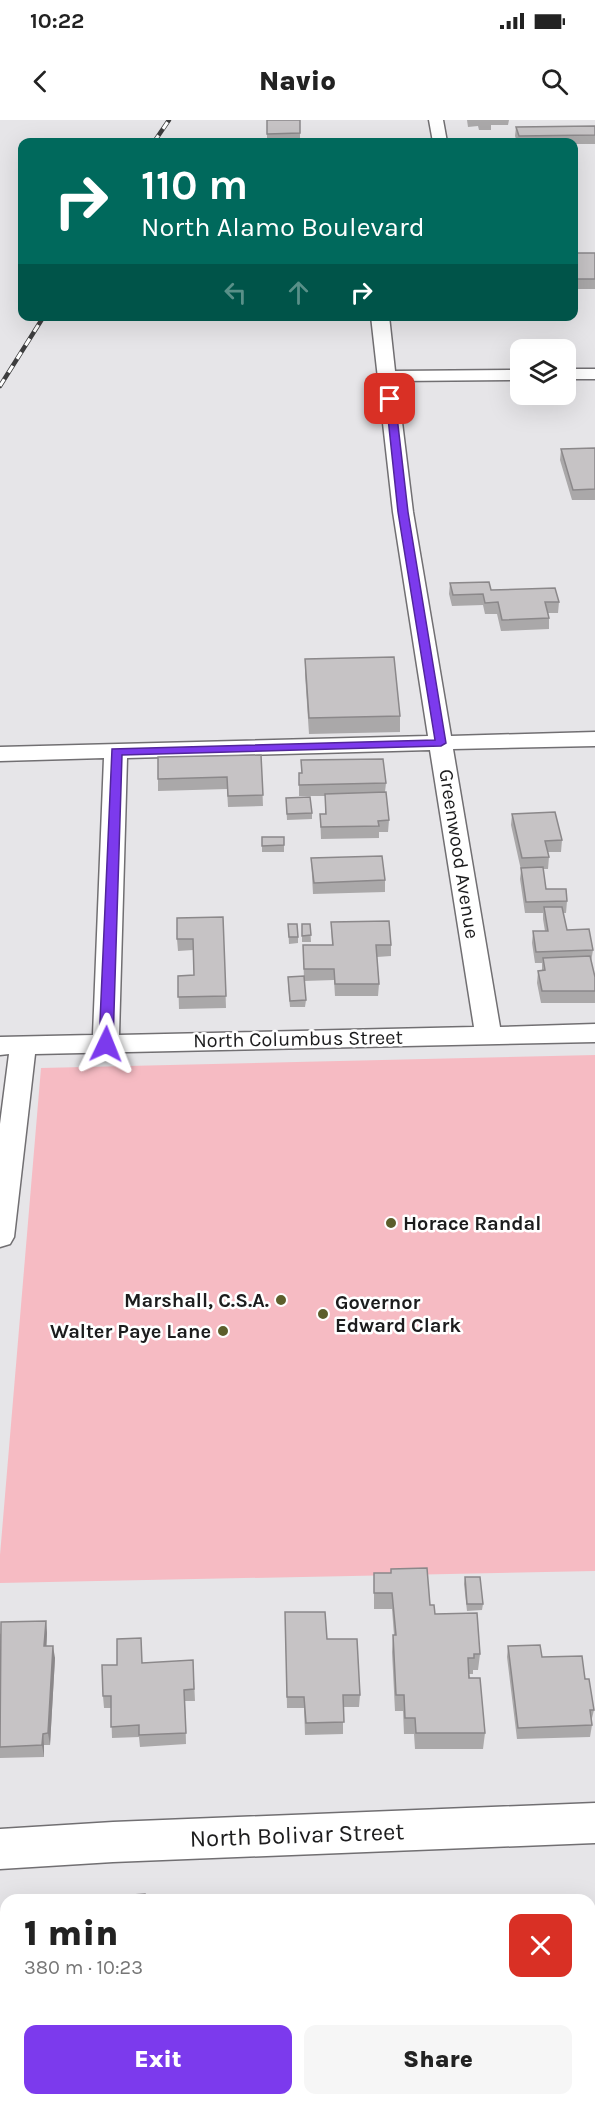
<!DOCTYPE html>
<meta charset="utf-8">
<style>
:root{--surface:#fff;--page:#f6f6f6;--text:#222;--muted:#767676;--accent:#7c3aed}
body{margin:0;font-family:Karla,sans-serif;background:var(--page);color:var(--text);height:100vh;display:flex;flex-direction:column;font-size:22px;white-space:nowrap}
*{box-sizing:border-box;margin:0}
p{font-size:20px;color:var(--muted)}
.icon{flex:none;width:33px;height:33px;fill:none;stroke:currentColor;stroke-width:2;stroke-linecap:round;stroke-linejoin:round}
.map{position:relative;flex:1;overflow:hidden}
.details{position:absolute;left:0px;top:1774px;width:596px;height:212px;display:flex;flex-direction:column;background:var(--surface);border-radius:18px 18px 0 0;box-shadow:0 6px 24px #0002}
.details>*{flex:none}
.hud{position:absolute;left:18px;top:18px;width:560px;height:183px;border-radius:12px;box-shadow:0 6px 24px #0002;background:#00695c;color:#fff;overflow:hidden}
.buttons{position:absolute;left:510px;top:219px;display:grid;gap:12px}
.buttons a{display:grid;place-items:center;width:66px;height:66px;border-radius:12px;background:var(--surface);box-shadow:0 6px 24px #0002;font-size:30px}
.pin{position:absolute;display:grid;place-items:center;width:51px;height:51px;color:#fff;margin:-26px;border-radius:12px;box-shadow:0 3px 9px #0006}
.me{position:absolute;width:66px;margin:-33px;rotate:2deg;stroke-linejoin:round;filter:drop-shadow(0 0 4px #0008)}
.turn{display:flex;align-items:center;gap:21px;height:126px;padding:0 24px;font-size:27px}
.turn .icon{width:78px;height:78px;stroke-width:2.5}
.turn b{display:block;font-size:42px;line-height:51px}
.lanes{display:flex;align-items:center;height:57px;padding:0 24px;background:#0003;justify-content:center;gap:30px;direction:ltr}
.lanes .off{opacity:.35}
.round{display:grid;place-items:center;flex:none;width:63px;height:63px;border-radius:12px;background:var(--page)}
.head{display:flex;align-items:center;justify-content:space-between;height:102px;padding:0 24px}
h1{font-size:36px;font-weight:800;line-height:45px}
.action{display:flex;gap:12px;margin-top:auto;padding:12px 24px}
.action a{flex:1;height:69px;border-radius:12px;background:var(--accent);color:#fff;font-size:24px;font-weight:800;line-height:69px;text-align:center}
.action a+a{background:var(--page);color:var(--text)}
.status{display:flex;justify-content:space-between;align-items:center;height:42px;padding:0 30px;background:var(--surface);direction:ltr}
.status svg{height:16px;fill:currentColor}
header{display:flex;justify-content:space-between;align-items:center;height:78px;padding:0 24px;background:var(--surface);font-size:27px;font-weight:800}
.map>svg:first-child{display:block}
</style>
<div class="status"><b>10:22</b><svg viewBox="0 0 49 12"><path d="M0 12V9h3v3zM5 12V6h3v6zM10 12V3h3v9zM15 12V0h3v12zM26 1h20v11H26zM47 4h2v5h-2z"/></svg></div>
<header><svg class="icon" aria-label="back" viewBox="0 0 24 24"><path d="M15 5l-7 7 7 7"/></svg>Navio<svg class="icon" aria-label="search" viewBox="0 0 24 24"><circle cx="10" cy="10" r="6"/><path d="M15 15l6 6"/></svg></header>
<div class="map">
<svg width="595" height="1985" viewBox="0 0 595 1985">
<rect width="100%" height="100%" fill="#e6e5e8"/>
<path fill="#f6bbc3" d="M595,935v516l-595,12v-28l41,-487z"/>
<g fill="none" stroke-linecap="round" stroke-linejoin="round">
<g stroke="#716f72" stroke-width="3">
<path id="street" d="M429,0h14l4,22h-14z
M371,196h18l6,55 125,-1v10l-123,1 16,131 38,224 144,-4v14l-142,3 47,278 95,-3v18l-560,12 -21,183 -4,7 -10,3v-123l9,-70 -9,1v-18l93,-2 11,-277 -104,3v-14l428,-11 -35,-224zM430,630l44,277 -355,8 8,-277z
M566,249h29v10h-29z"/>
</g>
<g stroke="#716f72" stroke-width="3">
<path id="secondary" d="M595,1683v40l-482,19 -113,7v-40l113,-7z"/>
</g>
<use href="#street" fill="#fff" fill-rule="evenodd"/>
<use href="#secondary" fill="#fff" fill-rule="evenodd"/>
<g stroke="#3d3d3e" stroke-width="4.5">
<path id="rail" d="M154,22l15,-22
M0,266l44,-70"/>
</g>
<use href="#rail" stroke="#fff" stroke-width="3" stroke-dasharray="8" stroke-linecap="butt"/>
</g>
<path fill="#aaa8a9" d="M267,0h33v22h-33z
M467,0h42l-1,5h-17v5h-12l-1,-4 -10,1z
M595,6v18h-22v-2h-56l-2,-6 1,-9z
M573,133h22v36h-19l-3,-11z
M595,328v52h-23l-12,-40 1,-11z
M450,463l109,19 -1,11h-10l1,5v11l-48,2 -4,-17h-12l-2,-9 -31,1 -3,-12z
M305,539l95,57v16l-91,2 -4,-60z
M261,635l2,51 -35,1 -1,-18 -69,2v-12z
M299,653l87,10 -1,9 4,28 -1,12h-9v6l-58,1 -1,-25h5v-18h-26z
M286,678l26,15v6l-25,1z
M512,694l50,26 -1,12h-13l1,5 -1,12h-5l3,20 21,12 -1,12h-3l4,17 26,20 -2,12 4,29v12h-54l-4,-20 1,-12h4v-8h-7l-3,-20 1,-12h12l-2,-12v-6h-18l-5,-34 1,-9 -10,-45z
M262,717h22v15h-22z
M311,738l74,22v12l-72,2z
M223,797l3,91 -47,1 -1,-33 16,-1 -1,-25 -15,1 -1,-12z
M331,802l60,23v11l-14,1 2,27 -1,12h-43l-1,-16 -30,1 -1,-36h29z
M288,804l10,13v6l-9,1z
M302,804h8l1,18h-9z
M288,863l18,17 -1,7h-15z
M391,1449l39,36 5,9 45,40 -2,16h-5v4h-4l16,59 -2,16h-68l-1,-15h-10l-1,-23h-8l-3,-59 1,-17h1l-2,-26h-18v-36h17z
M465,1457l18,27 -1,6 -15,1 -3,-27z
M285,1492l42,27 33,56 -1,12h-16v27l-38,1 -1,-27h-17z
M46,1501l1,12 -1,13 9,12 -5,87h-6v12l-44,1v-124z
M508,1526l34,11 43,22 9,31 -3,12 1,3 -2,12 -73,2 -10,-82z
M193,1540l2,41h-10l1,43 -46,3 -1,-10 -27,1 -1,-30h-7l-1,-12 40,-33z"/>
<path fill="#8b888a" d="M46,1501l1,12 -1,25 -2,-12z
M53,1526l2,12 -5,87 -2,-12z
M43,1614l1,11v12l-2,-12z"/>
<path fill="#c6c3c5" stroke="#8b888a" stroke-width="1.5" d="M267,0h33v13l-33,1z
M595,6v9l-76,1 -3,-9z
M573,133h22v26h-19l-3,-14z
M595,328v41l-22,1 -12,-41z
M489,462l2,8 64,-2 4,14h-14l4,16 -47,2 -4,-18 -13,1 -2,-9 -30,1 -3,-12z
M394,537l6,59 -91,2 -4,-59z
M261,635l2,40 -35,1 -1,-19 -69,2v-22z
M383,639l3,24 -87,2v-12h3l-1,-13z
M386,672l3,28 -11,1 1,5 -58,1 -1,-13h6l-1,-20z
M310,677l2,16 -25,1 -1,-16z
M555,692l7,28 -17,1 4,16 -27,1 -10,-44z
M262,717h22v8l-22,1z
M382,736l3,24 -71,3 -3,-25z
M543,747l3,22h20l1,12 -41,1 -5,-34z
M544,787h18l5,23 22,-1 4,21 -57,2 -3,-21h15z
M223,797l3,79 -48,1v-21l16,-1 -1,-36h-16v-21z
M389,801l2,24h-15l3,39h-44l-1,-15h-30l-1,-24h30l-2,-23z
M288,804h9l1,13h-9z
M302,804h8l1,11 -9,1z
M590,836l5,21v14h-53l-4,-20 7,-1 -2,-12z
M304,856l2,24 -16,1 -2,-24z
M427,1448l3,37h4l1,9 42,-1 3,41h-6v4h-6l1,20h11l5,55h-69l-1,-15h-10l-1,-23h-8l-3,-60h3l-4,-42h-18v-20h17v-4z
M465,1457h15l3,27h-16z
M285,1492h40l2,27h30l3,56h-17l1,27 -38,1 -2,-26h-17z
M46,1501l-2,25h9l-5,87 -5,1 -1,11 -42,2 1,-125z
M141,1518l1,25 51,-3 1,29 -10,1 2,43 -47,2v-10l-28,2v-31h-8l-1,-31h15v-26z
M540,1525l2,12 40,-1 3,23h4l5,31h-4l2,15 -74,3 -10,-82z
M145,1774v6h-67v-1z
M446,1779v1h-55z
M308,1980h75v5h-75z
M462,1980h47l1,5h-48z"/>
<path fill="#7c3aed" stroke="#51269a" stroke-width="1.5" d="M390,276l5,3 13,113 38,231 -5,3 -319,9 -9,289 -7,4 -5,-1 -2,-3 13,-295 323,-9 -37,-228 -12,-113z"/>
<g fill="#5c5e2b" stroke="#fff" stroke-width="2">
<circle cx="391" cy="1103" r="6"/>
<circle cx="281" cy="1180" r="6"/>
<circle cx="323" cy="1194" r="6"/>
<circle cx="223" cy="1211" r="6"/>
</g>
<g text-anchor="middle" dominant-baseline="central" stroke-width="5" stroke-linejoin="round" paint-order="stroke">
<g font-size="20" fill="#1c1c1d" stroke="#fff">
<text transform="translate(459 734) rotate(81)">Greenwood Avenue</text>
<text transform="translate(298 919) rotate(-1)">North Columbus Street</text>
</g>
<g font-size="20" font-weight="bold" fill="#1c1c1d" stroke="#fff" text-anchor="start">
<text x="403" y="1103">Horace Randal</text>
<text x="269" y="1180" text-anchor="end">Marshall, C.S.A.</text>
<text x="335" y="1182">Governor<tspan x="335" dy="23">Edward Clark</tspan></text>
<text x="211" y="1211" text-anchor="end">Walter Paye Lane</text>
</g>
<g font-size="24" fill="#1c1c1d" stroke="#fff">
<text transform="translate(297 1715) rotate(-2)">North Bolivar Street</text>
</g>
</g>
</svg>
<div class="buttons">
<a><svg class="icon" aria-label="layers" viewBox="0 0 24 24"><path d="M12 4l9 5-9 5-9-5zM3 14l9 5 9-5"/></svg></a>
</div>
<div class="pin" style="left:390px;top:279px;background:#d93025"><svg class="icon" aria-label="arrive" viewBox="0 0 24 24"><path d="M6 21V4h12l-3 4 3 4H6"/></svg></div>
<svg class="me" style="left:106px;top:924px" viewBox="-20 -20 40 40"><path d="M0-17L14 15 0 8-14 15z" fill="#7c3aed" stroke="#fff" stroke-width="4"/></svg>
<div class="hud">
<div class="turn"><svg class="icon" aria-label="right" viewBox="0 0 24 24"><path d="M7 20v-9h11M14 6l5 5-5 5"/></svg><div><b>110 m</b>North Alamo Boulevard</div></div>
<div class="lanes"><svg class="icon off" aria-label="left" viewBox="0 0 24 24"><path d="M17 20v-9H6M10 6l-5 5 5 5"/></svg><svg class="icon off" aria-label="ahead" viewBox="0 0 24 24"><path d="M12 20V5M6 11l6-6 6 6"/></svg><svg class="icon" aria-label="right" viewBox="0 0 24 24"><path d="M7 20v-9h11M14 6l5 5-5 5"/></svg></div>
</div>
<section class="details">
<div class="head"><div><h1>1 min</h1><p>380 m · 10:23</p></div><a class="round" style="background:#d93025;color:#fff"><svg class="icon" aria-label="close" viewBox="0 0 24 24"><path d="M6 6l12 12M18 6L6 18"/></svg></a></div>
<div class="action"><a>Exit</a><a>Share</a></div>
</section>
</div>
